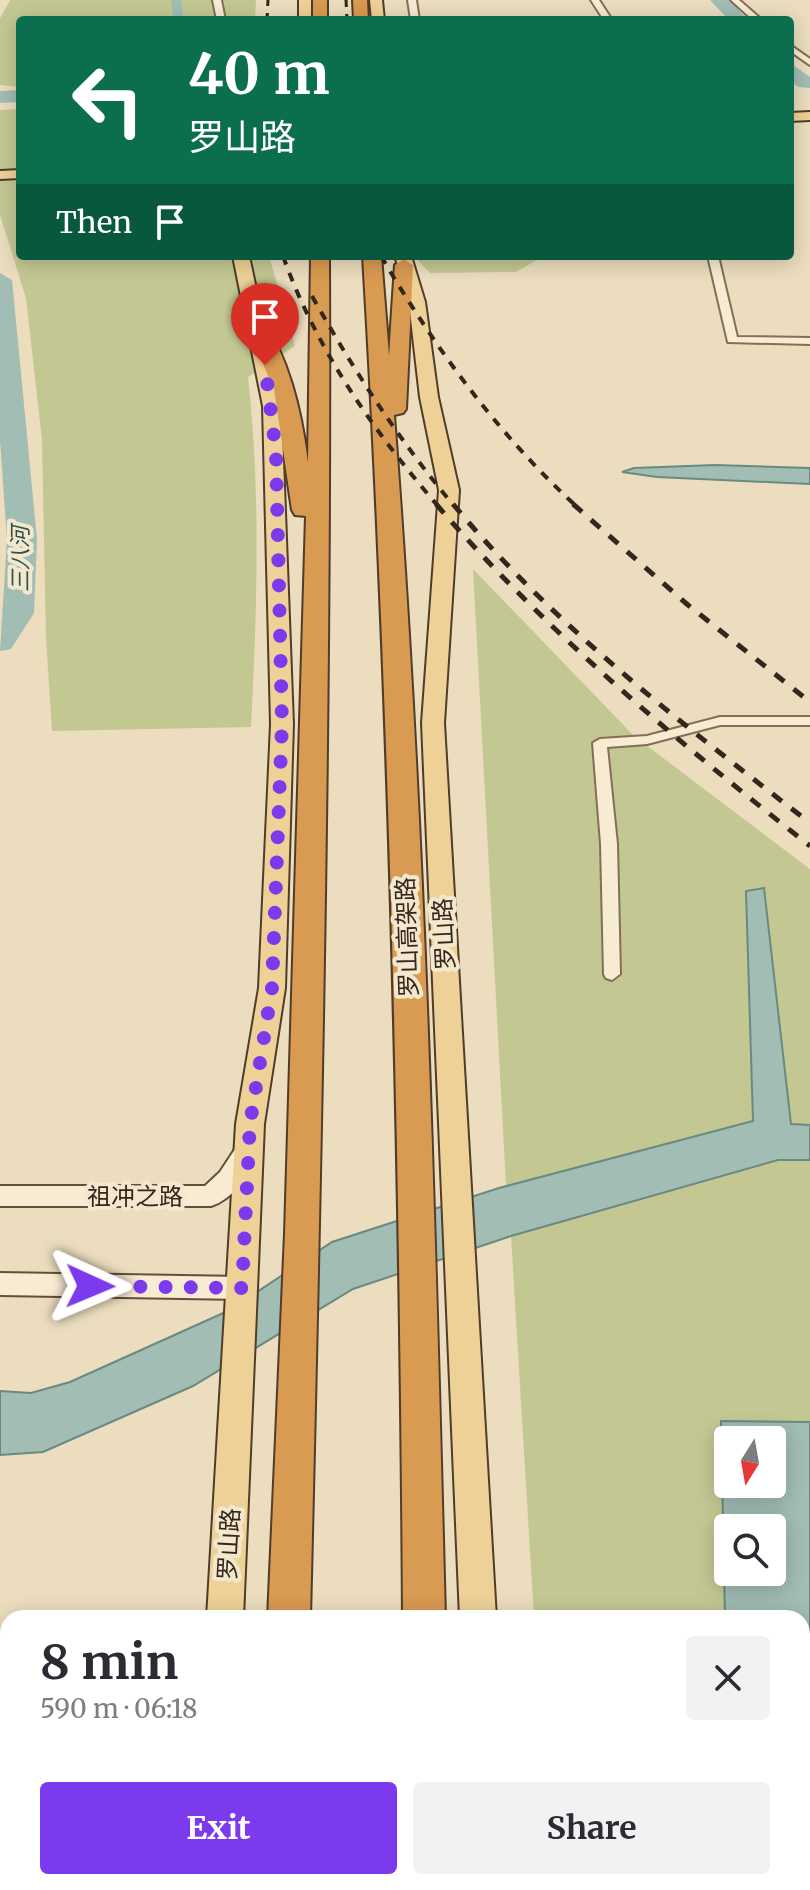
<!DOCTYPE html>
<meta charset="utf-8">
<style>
:root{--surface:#fff;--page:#f2f2f3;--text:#2b2b33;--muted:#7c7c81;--accent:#7c3aed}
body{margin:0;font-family:Merriweather,"Noto Sans SC",serif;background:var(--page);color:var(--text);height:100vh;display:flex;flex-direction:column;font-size:30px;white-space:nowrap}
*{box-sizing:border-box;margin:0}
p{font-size:26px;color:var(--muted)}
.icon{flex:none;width:44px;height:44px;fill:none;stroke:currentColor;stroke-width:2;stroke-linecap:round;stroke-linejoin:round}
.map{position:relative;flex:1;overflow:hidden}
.side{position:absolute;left:0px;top:1610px;width:810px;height:280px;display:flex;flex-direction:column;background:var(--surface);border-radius:24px 24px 0 0;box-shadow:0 4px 20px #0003}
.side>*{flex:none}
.top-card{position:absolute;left:16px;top:16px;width:778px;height:244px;border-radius:8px;box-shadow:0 4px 20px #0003;background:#0b6e4f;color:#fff;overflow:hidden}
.needle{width:52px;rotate:191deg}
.controls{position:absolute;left:714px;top:1426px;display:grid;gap:16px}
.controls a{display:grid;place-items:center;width:72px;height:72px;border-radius:8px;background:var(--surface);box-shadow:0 4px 20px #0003;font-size:40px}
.pin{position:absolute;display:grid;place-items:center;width:68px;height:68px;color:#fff;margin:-82px -34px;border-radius:50% 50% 50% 0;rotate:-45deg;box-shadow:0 0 8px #0007}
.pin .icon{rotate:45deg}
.me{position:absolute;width:88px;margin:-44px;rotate:91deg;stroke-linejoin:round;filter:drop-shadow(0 0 6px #0008)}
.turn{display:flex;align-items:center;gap:28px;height:168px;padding:0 40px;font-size:36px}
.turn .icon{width:104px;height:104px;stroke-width:2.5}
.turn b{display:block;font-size:56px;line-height:68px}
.then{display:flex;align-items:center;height:76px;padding:0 40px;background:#0003;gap:16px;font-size:30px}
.round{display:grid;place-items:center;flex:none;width:84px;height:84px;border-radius:8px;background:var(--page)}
.headline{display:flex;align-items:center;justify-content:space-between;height:136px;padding:0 40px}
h1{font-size:48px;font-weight:700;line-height:60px}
.button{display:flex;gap:16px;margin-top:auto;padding:16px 40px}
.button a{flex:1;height:92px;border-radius:8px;background:var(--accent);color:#fff;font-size:32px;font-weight:700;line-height:92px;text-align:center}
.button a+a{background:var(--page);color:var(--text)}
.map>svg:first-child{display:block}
</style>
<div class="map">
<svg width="810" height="1890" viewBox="0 0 810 1890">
<rect width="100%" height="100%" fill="#ebddbe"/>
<path fill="#c3c893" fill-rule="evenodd" d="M10,0h246l-1,20h-235v67l-20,-2v-67z
M20,109v147h249l26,90 -47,31c13,117 9,232 3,350l-199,4 -6,-92 -4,-199 -16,-142 -26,-83v-105z
M419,256h125l-28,16 -86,1 -11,-11z
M473,569l161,167 176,133v256h-19l-27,-236 -18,2 8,230 -248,65z
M778,1160h32v730h-255l-1,-8h248v-264h-268l-23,-382zM728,1440h44v44h-44zM728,1528h44v44h-44z"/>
<path fill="#a1bdb4" stroke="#6a8a81" stroke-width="2" fill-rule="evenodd" d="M715,465l95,3v16l-153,-7 -35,-5 12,-4z
M764,888l27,236 19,1v35h-32l-267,76 -158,53 -160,97 -150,66 -43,3v-64l31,2 39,-11 160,-72 102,-68 167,-54 254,-67 -7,-230z
M721,1421l89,1v453l-8,-1v-256h-77zM728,1440h44v44h-44zM772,1528v44h-44v-44z"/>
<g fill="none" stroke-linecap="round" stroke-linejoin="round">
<path fill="#a1bdb4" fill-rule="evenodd" d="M171,0h10l3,20h-10z"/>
<path fill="#a1bdb4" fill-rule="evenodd" d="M710,0h19l19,20h-19z
M790,63l20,14v11l-12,-1 -8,-7z
M20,90v12l-20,1v-12z
M0,273l12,7 25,259 -3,74 -23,36 -11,2 7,-112 -7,-99z"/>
<g stroke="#836e58" stroke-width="4">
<path id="street" d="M213,0h8l4,20h-8z
M408,0h8l3,20h-8z
M591,0h8l13,20h-8z
M731,0h8l23,20h-9z
M790,45l20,14v6l-20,-14z
M708,256h10l19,81 73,1v6l-82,-2z
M720,717h90v8h-90l-73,19 -40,3 10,97 3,130 -8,6 -6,-2 -2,-4 -3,-130 -8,-101 7,-4 47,-3z"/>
</g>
<g stroke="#644f3b" stroke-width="4">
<path id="secondary" d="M248,1140l9,3 4,7c-12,22 -25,48 -50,56h-211v-20h205l15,-14 19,-29z
M0,1273l242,4 10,3 4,8 -4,8 -10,3 -242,-4z"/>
</g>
<g stroke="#503c2c" stroke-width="4">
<path id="primary" d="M299,0h12v20h-12z
M370,0h12l2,20h-12z
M810,112v8l-20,1v-8z
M20,170v8l-20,1v-8z
M233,256h16l32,150 12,318 -8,264 -21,136 -21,494h-36l29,-494 23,-136 12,-264 -8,-318z
M395,256h16l14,46 13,95 21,93 -15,233 52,895h-36l-38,-895 17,-233 -19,-93 -11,-95z
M191,1882h40v8h-40z
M471,1882h40v8h-40z"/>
</g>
<g stroke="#503c2c" stroke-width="4">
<path id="highway" d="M313,0h14v20h-14z
M353,0h14l1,20h-14z
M311,256h18c2,454 -8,908 -19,1362h-42l17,-384 21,-718 -11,-1 -3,-5 -18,-121 -32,-72 3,-4h14c30,45 42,96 49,149z
M363,256h18l8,100 6,-91 9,-6 9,6 -7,144 -3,4 -9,2c31,400 41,802 51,1203h-42c-3,-454 -13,-908 -40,-1362z
M229,1882h77v8h-78z
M405,1882h46v8h-46z"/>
</g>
<use href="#street" fill="#f7ebd1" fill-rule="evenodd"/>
<use href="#secondary" fill="#f7ebd1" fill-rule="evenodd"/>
<use href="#primary" fill="#eed196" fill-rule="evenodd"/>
<use href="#highway" fill="#d99a51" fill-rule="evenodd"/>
<path stroke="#33261c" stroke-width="3" stroke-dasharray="7 7" stroke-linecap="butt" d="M346,0l1,20
M267,20l1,-20"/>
<path stroke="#33261c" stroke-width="4" stroke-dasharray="9 9" stroke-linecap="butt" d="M283,256c33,93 91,176 155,250
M381,256c54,92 116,177 195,250
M312,296c42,75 87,144 142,210"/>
<path stroke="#33261c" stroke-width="5" stroke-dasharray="12 12" stroke-linecap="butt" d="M436,504c111,129 241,237 374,342
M453,504c102,123 232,222 357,319
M573,504l115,101 122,97"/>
</g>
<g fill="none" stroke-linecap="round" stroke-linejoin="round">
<path stroke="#7c3aed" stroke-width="14" stroke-dasharray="0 25.2" d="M90,1286l152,2 8,-164 22,-136 10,-264 -6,-271 -11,-88"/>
</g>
<g text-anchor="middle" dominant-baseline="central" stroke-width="8" stroke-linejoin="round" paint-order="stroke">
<g font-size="22" font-style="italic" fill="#2c524f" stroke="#f3e8cd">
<text transform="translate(20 559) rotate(-90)">三八河</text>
</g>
<g font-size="24" fill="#33261c" stroke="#f3e8cd">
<text transform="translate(444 934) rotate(-93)">罗山路</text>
<text transform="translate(407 937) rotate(-92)">罗山高架路</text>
<text x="135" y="1196">祖冲之路</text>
<text transform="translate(229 1544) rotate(-87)">罗山路</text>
</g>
</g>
</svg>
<div class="controls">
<a><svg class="needle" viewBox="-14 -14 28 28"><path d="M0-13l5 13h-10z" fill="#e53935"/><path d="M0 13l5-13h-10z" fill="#7c7c81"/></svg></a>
<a><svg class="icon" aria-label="search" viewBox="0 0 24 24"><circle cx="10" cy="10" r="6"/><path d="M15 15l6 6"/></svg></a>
</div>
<div class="pin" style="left:265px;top:365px;background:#d93025"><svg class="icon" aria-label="arrive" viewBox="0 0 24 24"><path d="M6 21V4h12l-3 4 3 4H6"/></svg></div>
<svg class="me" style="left:90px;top:1286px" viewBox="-20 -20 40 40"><path d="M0-17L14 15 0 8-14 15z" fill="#7c3aed" stroke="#fff" stroke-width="4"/></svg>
<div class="top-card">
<div class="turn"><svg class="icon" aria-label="left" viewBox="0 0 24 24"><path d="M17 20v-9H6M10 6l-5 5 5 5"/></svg><div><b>40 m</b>罗山路</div></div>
<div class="then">Then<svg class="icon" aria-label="arrive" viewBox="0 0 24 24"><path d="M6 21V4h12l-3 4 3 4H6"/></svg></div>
</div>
<section class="side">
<div class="headline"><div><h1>8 min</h1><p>590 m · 06:18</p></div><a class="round"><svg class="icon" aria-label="close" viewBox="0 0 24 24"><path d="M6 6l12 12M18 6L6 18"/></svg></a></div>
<div class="button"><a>Exit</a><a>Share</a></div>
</section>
</div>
